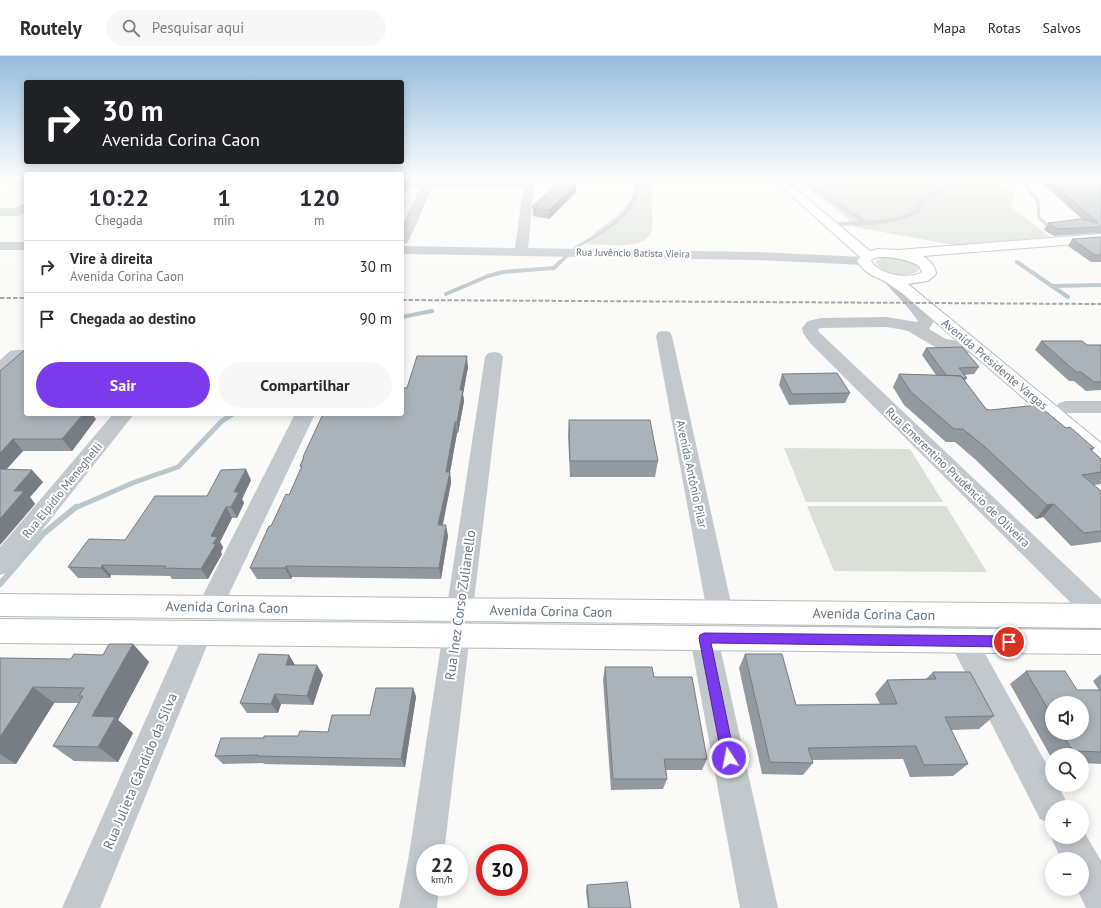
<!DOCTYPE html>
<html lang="pt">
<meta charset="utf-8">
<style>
:root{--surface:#fff;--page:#f7f7f7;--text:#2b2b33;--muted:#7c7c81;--line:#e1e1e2;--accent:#7c3aed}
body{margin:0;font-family:"PT Sans",sans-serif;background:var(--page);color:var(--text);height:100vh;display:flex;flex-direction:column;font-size:15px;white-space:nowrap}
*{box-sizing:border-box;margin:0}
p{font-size:13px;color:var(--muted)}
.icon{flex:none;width:22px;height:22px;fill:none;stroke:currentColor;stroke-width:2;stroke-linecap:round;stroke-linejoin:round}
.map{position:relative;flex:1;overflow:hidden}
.sheet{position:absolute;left:24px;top:116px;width:380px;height:244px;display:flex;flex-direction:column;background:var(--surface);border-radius:4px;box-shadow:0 2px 10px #0003}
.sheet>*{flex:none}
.top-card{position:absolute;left:24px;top:24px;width:380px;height:84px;border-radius:4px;box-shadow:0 2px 10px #0003;background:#202124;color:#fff;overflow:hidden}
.buttons{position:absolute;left:1045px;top:640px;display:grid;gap:8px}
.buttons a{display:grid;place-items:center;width:44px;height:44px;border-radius:50%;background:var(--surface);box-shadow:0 2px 10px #0003;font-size:20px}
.speed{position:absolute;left:416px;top:788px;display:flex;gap:8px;font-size:20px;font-weight:700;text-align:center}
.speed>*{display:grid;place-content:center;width:52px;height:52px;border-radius:50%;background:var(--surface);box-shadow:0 2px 10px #0003;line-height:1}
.speed small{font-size:10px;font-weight:400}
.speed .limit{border:6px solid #d22;background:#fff;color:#111}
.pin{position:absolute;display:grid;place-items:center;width:34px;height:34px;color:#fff;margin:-17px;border:2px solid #fff;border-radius:50%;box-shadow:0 1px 4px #0007}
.me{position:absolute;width:44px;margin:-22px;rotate:349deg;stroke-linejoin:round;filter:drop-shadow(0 0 3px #0008)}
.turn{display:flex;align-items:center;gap:14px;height:84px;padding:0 12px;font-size:18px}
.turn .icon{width:52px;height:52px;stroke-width:2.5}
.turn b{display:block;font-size:28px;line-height:34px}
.eta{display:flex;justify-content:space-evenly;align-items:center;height:68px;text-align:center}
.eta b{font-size:24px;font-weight:600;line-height:28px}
.button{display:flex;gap:8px;margin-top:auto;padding:8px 12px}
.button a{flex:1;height:46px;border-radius:24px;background:var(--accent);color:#fff;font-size:16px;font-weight:600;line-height:46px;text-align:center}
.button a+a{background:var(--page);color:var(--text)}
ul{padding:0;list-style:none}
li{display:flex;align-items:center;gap:12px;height:52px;padding:0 12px;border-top:1px solid var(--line)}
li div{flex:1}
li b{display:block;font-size:15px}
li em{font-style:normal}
header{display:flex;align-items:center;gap:24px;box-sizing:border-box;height:56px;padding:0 20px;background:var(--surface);border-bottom:1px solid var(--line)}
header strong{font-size:19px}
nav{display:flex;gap:22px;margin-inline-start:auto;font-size:14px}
.search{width:280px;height:36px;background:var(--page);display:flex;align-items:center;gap:10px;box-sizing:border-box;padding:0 14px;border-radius:22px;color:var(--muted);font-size:15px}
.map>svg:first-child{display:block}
</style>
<header>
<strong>Routely</strong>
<div class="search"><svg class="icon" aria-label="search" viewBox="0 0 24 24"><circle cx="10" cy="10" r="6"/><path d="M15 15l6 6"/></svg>Pesquisar aqui</div>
<nav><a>Mapa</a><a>Rotas</a><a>Salvos</a></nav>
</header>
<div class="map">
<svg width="1101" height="852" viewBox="0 0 1101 852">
<rect width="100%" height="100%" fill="#fafaf8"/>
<path fill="#dadfd7" d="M625,123h31c-1,7 -3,14 -4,21 0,9 1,18 0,28 -2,24 -47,16 -65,16 4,-10 11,-14 19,-20 13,-9 25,-21 29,-36l-3,-7z
M797,123h198l19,14 -3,14 39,30 -96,8 -99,-18 -8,-9z
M887,201c11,0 26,2 32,12l-2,3c-12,6 -33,3 -41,-9l1,-3z
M784,392l126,1 33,53h-137z
M807,450h139l41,66 -153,-1z"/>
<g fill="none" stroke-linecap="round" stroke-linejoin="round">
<path stroke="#bbc7cb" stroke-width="3" d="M1017,123l8,6 13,16 1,17 7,6 3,8
M575,192c21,-13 50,-25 59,-50 2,-6 2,-13 3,-19
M1017,206l2,1
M559,207l8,-7"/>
<path stroke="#bbc7cb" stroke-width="4" d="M1017,206l51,35
M1053,230l48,-1
M446,238l42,-18 15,-4 51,-4 6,-6
M402,261l30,-6"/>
<path stroke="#bbc7cb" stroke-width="5" d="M75,452l60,-26 43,-15 44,-46 11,-7"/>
<path stroke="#bbc7cb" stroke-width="6" d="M0,528l43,-50 33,-27"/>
<g stroke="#b3babf" stroke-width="2">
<path id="secondary" d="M0,538l1101,10v24l-1101,-12z
M0,563l1101,11v24l-1101,-11z"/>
</g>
<g stroke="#b5babe" stroke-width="2">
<path id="primary" d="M773,123h11l86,72 8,-2 20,1 203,-16v8l-178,14c7,5 12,9 13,18l-8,7 -20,3 193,159v18l-7,-2 -192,-166c-6,-4 -13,-10 -20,-13 -11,-5 -18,-8 -25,-19l3,-4zM879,201c14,0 28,2 40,9l3,6c-14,8 -42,3 -51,-11l1,-2z"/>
</g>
<path fill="#c3c8cc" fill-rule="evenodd" d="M800,123h6l61,42 31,-4 17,-7 2,-8 17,-11 2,-3 -14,-9h6l14,8 -4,6 -16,11 -2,8c-27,15 -59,13 -89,14l-3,-2 1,-1 30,-2 -33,-22z"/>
<path fill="#c3c8cc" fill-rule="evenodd" d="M425,123h10v2l89,1 1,-3h10l-7,69 226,4 110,5 5,1 2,3 -2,3 -5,1 -110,-5 -352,-6v-8l113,2 8,-60h-91l-23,52 -2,3 -5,1v-18l18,-38 -18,-1v-6h22z
M26,147v9l-8,4h-18v-8h15z
M0,186h26v8h-26z
M886,216l5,1c15,15 31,30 43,48l-5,8 17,10 38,7 3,4 -3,4 -6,1 -43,-8 -27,-16 -9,-2 -13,-2 -65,1 -3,1 1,3 282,267v29l-9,-4 -282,-281 -7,-10 -1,-5 6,-7 13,-3 65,-1 31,5 1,-1 -9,-12 -30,-33 2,-3z
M664,275l6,1 2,4 61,276 -4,8 -9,3 -9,-3 -4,-8 -51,-276 2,-4z
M16,294h10v10h-6l-14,13 -6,1v-14l10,-9z
M494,296l6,1 3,4 -59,496h-19v34h14l-2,21h-38l10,-53 76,-498 3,-4z
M1066,345h35v12h-35l-7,-2 -3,-4 3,-4z
M113,358h21l-125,158 -9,3v-28z
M295,358h20l-96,201 -9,3 -9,-3 -4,-8z
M198,565l10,3 4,9 -112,275h-38l126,-284z
M704,570l10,3 4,9 60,270h-38l-50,-270 4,-9z
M963,573l10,3 79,142v11h6l11,22h-17v17l-12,-5 -91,-178 4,-9z
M1082,772l19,33v47h-15l-9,-19h5v-30h-21l-10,-22 1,-3v3h30z"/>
<use href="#secondary" fill="#fff" fill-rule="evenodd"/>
<use href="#primary" fill="#fff" fill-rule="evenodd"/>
<path stroke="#a2aab0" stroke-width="2" stroke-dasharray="4.5 2" stroke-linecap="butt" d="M0,242h26
M402,244l699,4"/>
</g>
<path fill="#929a9f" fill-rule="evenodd" d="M1038,123h63v54l-47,3 -10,-6 4,-7 34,-4z
M576,136l-27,27 -16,-3v-8z
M1101,181v25h-10l-23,-16 4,-7z
M1041,285l46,4h14v45l-15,1 -12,-10h-5l-34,-31z
M926,292l53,19 -5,7 -10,1 3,3 -2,3 21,28 80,19 28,20 -2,3 9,8v25l-7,1 7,6v51l-30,4 -28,-29 -7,2 -60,-59 -21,-18h-9l-42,-37 -11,-18 6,-13 37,1 -14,-20z
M468,311l-5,27 1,7 -6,32h-1l-7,39 1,11 -8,42 5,11 -7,43 -149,-2 -1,2h-34l-7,-11 21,-42 18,-31 12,-27 -1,-2 3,-7v-2l104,-69z
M0,315l26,43 70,5 -24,32h-49l-17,19 37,12 -13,15 5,7 -35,41z
M782,318l68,19 -5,10 -56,2 -10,-20z
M569,364l89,41 -3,16h-85l-2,-41z
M251,424l-9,19 2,4 -7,15h-5l-12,24 3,5 -2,5 1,2 -14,25h-36l-2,-3 -59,-1 -1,3h-32l-10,-11 57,-27 82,-44z
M133,588l16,18 -31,58 15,13 -15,29 -44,-1 -21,-15 25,-43h-24l-38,61h-16v-106l71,1 32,-4z
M745,598l51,51 84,-1 -5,-10 12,-14 39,-1 7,-7 61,44 -15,13 -28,1 17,34 -15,12 -43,1 -7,-18 -91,1 1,3 -10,12 -41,-1 -23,-106z
M289,599l6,10 28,10 -10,30 -32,-1 -3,9h-31l-7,-10z
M605,611l49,10 53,82 -5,11h-36l1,9 -4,10 -52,1 -8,-110z
M1026,615l51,19h22l-6,-9 8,-7v90l-19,-1v-8h-30v4l-42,-75zM1052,647l30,30h-30z
M413,632l3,9 -11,70 -141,-3 -1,-1 -40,1 -8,-8 49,-18 34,-2 30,-4 42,-17z
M587,829l44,23h-43l-2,-17z"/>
<path fill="#777d82" d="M576,128v8l-27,27v-9z
M467,300l1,11 -5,27 1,7 -6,32 -1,-11 3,-32z
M83,358h9l4,5 -24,32 -10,-12z
M455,366l2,11 -7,39 1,11 -11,53 -2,-11 8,-53z
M13,383l10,12 -23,25v-23z
M246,413l5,11 -9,19 2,4 -7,15 -6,-11 3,-15z
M32,414l11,12 -13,15 5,7 -35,41v-26l14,-28z
M1054,448l-11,13 -7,2 11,-14z
M226,451l6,11 -12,24 3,5 -2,5 1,2 -14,25 -7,-10 10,-33z
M446,469l2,11 -7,43 -2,-11z
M102,509l9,10 -1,3 -9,-10z
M286,510l6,11 -1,2 -6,-11z
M133,588l16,18 -31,58 15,13 -15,29 -20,-15 -6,-31z
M289,599l6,10h-9z
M317,609l6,10 -10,30 -6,-9z
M33,631l21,16 -38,61 -16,-10v-17z
M413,632l3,9 -11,70 -4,-8z
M275,638l6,10 -3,9 -7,-9z"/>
<path fill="#aab3b9" stroke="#777d82" d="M563,123h8l5,5 -27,26 -16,-2v-2z
M1048,123h53v48l-43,2 -10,-6 33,-4 17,4z
M1101,181v18h-6l-23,-16z
M1041,285h41l5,4h14v37h-7l-13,-10h-5z
M962,291l17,20 -20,1 8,10h-4l-2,-2 -15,-1 -20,-27z
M26,293v65h57l-21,25h-49l-13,14v-82z
M417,300h50l-7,34h3l-6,32h-2l-9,50h4l-12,53h8l-7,43 -153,-2 -1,2h-35l19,-42h2l15,-32 3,1 13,-29h-2l4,-9h-1l20,-43h79v-26h5z
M837,317l13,20 -58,1 -10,-20z
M899,318l62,2 25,33 4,1 48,-5 28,23 4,-1 24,21 -4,1 11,10v13l-19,3 19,16v40l-17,2 -30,-29 -7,1 -62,-58 -22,-18h-9l-43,-37z
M569,364h81l8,41h-88z
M0,413l32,1 -18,21h10l-24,28z
M246,413l-12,23h5l-8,15h-5l-15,29 6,1 -4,7h3l-15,25 -37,-1 2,-2 -64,-1 -1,3 -33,-1 21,-28 36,1 30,-44h52l14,-26z
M109,588h24l-41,72 23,1 -17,30 -45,-1 30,-50h-4l5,-8 -51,-1 -33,50v-79l71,1 3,-5 29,1z
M259,598l30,1 -3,10h31l-10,31 -32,-2 -4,10 -31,-1z
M745,598h37l14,51 101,-1 -10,-24 49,-1 -3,-7h37l24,44 -49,1 23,47 -44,1 -8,-19 -108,2 5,15 -43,-1z
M605,611h47l2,10h38l15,82h-43l3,20h-54z
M1026,615h39l12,19h24v62l-28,-1 -11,-18h20v-30h-30v13z
M376,632h37l-12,71 -144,-3 1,-1 -43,1 6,-18h43v-2h34l2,-5 28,1 4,-17h38z
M627,826l4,26h-42l-2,-23z"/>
<linearGradient id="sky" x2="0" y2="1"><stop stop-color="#96bcdc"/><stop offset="0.51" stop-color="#fdfdfc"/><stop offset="1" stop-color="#fdfdfc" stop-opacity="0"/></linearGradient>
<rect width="1101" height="242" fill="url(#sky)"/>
<path fill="#7c3aed" stroke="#51269a" d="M704,577l305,3 4,2 2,4 -2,3 -4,2 -298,-4 24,115 -2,5 -4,2 -5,-2 -2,-5 -23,-120 1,-3z"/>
<g text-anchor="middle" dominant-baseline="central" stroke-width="4" stroke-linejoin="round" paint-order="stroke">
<g font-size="10" fill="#657683" stroke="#fff">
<text transform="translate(633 197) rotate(1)">Rua Juvêncio Batista Vieira</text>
</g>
<g font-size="12" fill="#657683" stroke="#fff">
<text transform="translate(995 308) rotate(40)">Avenida Presidente Vargas</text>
<text transform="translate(692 418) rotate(78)">Avenida Antônio Pilar</text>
<text transform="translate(958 421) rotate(44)">Rua Emerentino Prudêncio de Oliveira</text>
<text transform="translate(62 434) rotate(-51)">Rua Elpídio Meneghelli</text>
</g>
<g font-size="14" fill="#657683" stroke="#fff">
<text transform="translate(460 549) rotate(-82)">Rua Inez Corso Zulianello</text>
<text transform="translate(227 551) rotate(1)">Avenida Corina Caon</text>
<text transform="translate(551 555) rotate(1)">Avenida Corina Caon</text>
<text transform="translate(874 558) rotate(1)">Avenida Corina Caon</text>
<text transform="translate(140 715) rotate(-67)">Rua Julieta Cândido da Silva</text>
</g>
</g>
</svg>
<div class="buttons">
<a><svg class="icon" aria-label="sound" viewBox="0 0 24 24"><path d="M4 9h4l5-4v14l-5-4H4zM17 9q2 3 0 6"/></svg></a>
<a><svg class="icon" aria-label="search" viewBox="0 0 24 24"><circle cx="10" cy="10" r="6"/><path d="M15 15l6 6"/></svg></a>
<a>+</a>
<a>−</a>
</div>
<div class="speed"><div>22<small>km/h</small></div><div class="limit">30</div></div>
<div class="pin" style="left:1009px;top:586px;background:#d93025"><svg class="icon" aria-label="arrive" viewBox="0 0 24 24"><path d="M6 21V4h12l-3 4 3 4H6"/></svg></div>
<svg class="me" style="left:729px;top:702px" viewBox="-20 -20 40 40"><circle r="17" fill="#7c3aed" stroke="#fff" stroke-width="3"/><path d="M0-11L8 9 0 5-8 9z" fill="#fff"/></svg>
<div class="top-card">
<div class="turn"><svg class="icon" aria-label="right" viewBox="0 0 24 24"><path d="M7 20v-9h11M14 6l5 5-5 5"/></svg><div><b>30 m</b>Avenida Corina Caon</div></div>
</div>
<section class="sheet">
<div class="eta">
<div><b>10:22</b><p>Chegada</p></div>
<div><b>1</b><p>min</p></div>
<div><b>120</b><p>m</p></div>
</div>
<ul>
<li><svg class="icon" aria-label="right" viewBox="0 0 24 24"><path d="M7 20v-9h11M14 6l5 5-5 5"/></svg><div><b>Vire à direita</b><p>Avenida Corina Caon</p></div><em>30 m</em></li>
<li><svg class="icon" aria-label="arrive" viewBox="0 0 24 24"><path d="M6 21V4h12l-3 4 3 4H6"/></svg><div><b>Chegada ao destino</b></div><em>90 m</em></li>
</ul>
<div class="button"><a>Sair</a><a>Compartilhar</a></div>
</section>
</div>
